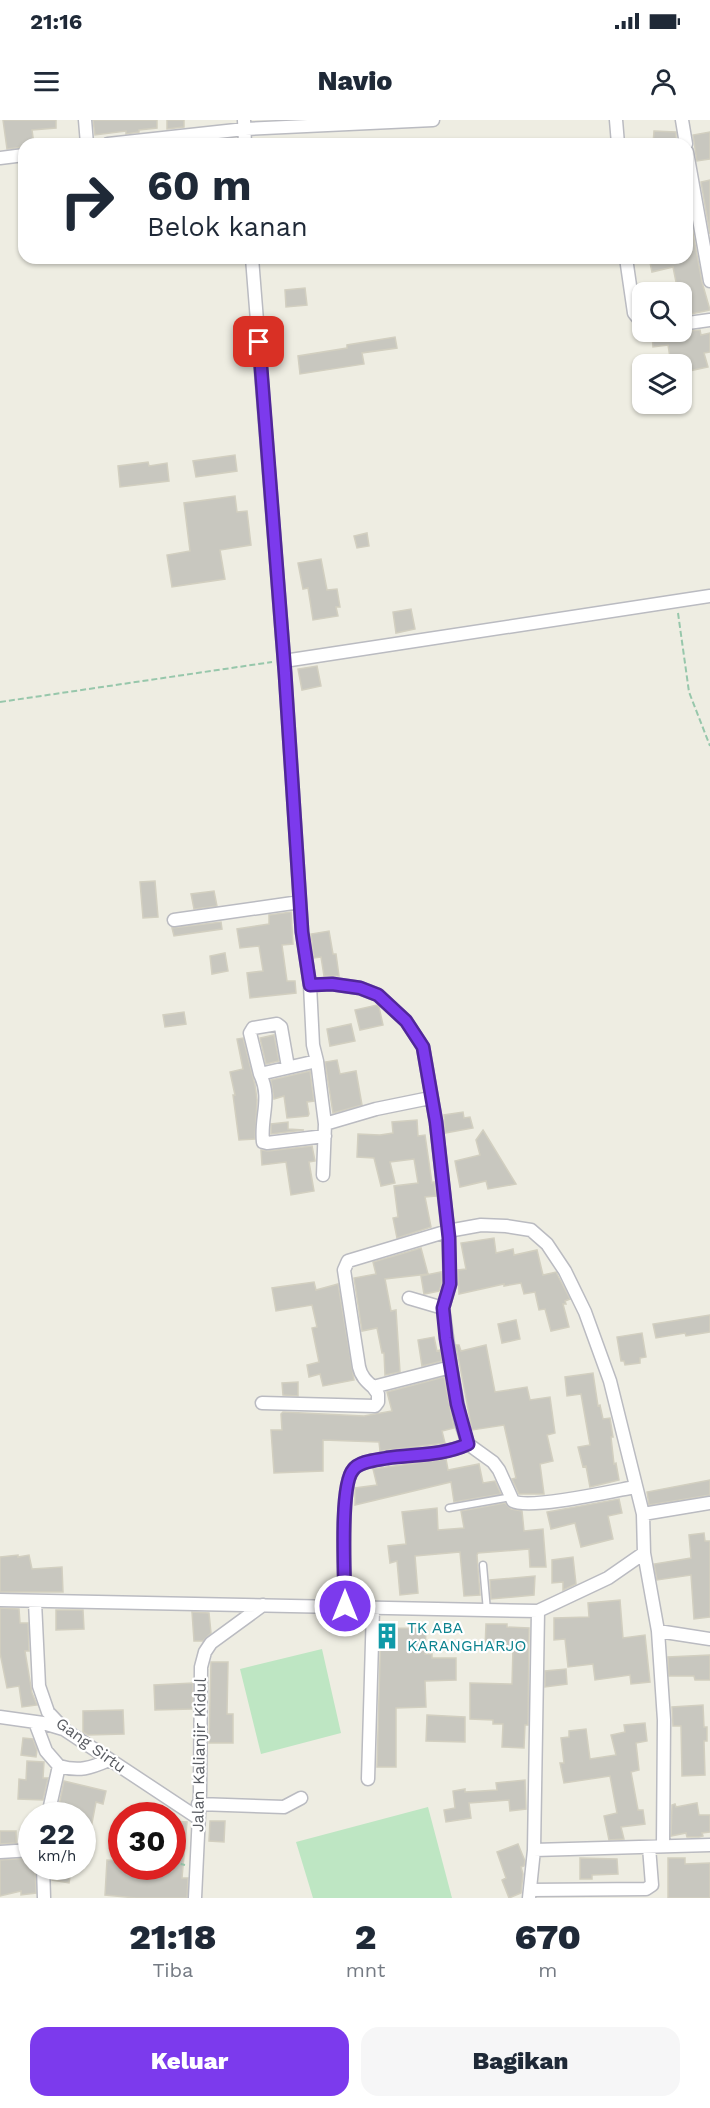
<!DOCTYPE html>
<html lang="id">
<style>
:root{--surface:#fff;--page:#f6f6f7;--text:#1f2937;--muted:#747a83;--accent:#7c3aed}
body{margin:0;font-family:"Work Sans",sans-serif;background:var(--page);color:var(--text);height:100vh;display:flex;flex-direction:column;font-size:22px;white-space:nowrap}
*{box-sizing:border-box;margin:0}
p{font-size:20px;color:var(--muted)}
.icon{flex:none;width:33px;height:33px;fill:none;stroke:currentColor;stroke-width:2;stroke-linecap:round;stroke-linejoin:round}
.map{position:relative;height:1778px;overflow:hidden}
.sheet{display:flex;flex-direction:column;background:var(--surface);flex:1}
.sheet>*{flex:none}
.guide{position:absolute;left:18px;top:18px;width:675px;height:126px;border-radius:18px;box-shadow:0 2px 4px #0004;background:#fff;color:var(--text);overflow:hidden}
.controls{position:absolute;left:632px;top:162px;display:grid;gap:12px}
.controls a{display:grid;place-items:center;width:60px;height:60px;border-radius:12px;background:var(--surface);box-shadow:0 2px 4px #0004;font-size:30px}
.speed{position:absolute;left:18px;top:1682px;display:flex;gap:12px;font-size:30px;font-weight:700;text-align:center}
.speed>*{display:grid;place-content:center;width:78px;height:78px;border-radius:50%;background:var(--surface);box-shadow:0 2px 4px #0004;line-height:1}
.speed small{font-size:15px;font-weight:400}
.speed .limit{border:9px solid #d22;background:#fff;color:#111}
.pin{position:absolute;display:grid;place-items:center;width:51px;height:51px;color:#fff;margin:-26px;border-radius:12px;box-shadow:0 3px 9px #0006}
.me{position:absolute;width:66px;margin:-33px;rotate:0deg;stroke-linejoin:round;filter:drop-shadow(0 0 4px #0008)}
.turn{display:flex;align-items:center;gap:21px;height:126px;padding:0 30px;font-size:27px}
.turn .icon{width:78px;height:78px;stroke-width:2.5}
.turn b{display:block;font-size:42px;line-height:51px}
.eta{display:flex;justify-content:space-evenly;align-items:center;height:102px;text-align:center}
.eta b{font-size:36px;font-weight:800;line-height:42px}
.primary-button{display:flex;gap:12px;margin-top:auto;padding:12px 30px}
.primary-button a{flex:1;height:69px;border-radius:18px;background:var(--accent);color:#fff;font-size:24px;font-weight:800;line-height:69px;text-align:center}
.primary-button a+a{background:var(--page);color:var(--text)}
.status{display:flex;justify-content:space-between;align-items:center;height:42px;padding:0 30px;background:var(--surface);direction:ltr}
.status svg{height:16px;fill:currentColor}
header{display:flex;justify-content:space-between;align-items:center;height:78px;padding:0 30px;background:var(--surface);font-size:27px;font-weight:800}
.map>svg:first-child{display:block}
</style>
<div class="status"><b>21:16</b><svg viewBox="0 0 49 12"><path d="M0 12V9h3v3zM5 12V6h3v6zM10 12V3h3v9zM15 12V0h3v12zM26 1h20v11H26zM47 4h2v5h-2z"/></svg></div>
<header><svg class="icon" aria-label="menu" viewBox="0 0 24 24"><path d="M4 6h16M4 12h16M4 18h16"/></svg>Navio<svg class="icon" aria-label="person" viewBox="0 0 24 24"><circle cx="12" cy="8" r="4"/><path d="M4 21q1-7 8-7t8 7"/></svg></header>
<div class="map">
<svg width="710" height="1778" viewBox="0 0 710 1778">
<rect width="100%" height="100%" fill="#eeede2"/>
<path fill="#bee6c3" d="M322,1529l19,84 -80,21 -21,-85z
M428,1687l24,91h-139l-17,-56z"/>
<path fill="#c8c7bf" stroke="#d2cfc0" stroke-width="1.5" d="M3,0h53v8l-24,2 2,14h-10v3l-17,2z
M93,0h64v8l-18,2v2l-13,2v-3l-31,4z
M167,0h17v7l-17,2z
M654,11l22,1v12h-23z
M710,12v27l-13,2 -4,-26z
M710,60v54l-9,-52z
M691,103l11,59 8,28 -29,6v-24h-3l-5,-25 -21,5 -3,-14h38v-34z
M305,168l2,17 -21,2 -1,-17z
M700,210l1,5 9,-2v19l-6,1 4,14 -19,4 -1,-4 -7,1v-4h-10l-3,-19 -15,2 -1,-12z
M395,217l2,11 -35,5 2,11 -64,10 -2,-18 49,-8v-3z
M235,335l2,16 -41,6 -3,-16z
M148,342l1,4 18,-3 2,18 -49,6 -2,-21z
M235,376l2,16 10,-1 4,34 -31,5 5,29 -53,8 -5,-32 23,-4 -6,-48z
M367,413l2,13 -12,2 -3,-12z
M321,439l6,31 10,-1 3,18h-4l2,9 -25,4 -5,-32 -5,1 -5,-26z
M411,489l4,20 -19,4 -3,-21z
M317,546l4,20 -19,4 -4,-21z
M155,761l3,36 -15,1 -3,-36z
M214,771l3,15 -23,3 -3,-15z
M291,792l2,32 -11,1 5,36h8l1,12 -46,5 -3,-25 16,-2 -4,-25 -19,2 -3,-19 32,-5v-9z
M221,802l1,7 -48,7 -2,-8z
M329,811l4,23h3l3,22h-15l-3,-19 -7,1 -3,-24z
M225,833l3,18 -16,3 -2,-18z
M377,885l2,2 4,18 -23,5 -5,-20z
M184,892l2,12 -21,3 -2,-12z
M351,904l4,17 -25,5 -3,-17z
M274,915l5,26 -13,3 -6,-26z
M243,918l12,47 2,15 -2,39 -16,1 -6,-45h2l-5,-23 13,-3 -6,-30z
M337,940l3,14 16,-3 6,34 -29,8 -8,-51z
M310,951l4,30 -7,1 2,12 -1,2 -21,2 -3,-22 -10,3 -3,-19z
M463,992l1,6 6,-1 3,11 -28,5 -1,-18z
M417,1000l1,16 7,-1 7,48 2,-1 2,14 -11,1 6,30 -34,11 -4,-20 5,-1 -4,-31 24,-3 -4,-24 -24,3 5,21 -14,3 -7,-28 -17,-1 1,-23 22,1 13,-2 -1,-11z
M288,1002v7l16,1 -33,4v-10z
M483,1010l33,54 -28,5 -2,-8 -26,6 -5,-26 25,-6 -4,-15z
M312,1026l3,15 -6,1 5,29 -23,4 -5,-33 -24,3 -1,-15 7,1z
M494,1118l2,15 17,-4 1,6 23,-5 6,25 13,-3 14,27 -5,2 1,3h-3l6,23 -18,4 -6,-22 -6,1 -4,-18 -11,2 -3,-11 -17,3v-2l-45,10 -1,-24 8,-1 -5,-26z
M421,1128l7,26 -43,5 6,32 5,-1 4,62 -15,3 -1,-22h-2l-5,-25 -15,3 -8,-53 22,-4 -3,-12z
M441,1152l1,11 -3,8 -15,3 -3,-18z
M314,1162l2,8 22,-6 16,96 -31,6 -3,-12 -11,3 -2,-12 12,-3 -7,-34 5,-1 -5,-22 -36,6 -4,-23z
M710,1195v17l-24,4 -1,-3 -29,5 -3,-14z
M516,1200l4,19 -18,4 -4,-19z
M642,1213l4,24 -6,1v5l-15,2 -1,-4h-3l-4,-24z
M434,1217l3,14 3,-1 2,11 -20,5 -4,-26z
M456,1225h3l2,6 25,-6 9,47 32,-5 3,13 20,-3 5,36 -8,2 6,26 -13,3 4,30h-25l-7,-15 4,-1 -12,-53 -32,5z
M593,1253l5,33 2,-1 3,14 7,-1 3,19h-2l3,27 2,-1 3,17 -29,7 -4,-21 -3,1 -5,-20 12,-2 -9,-51 -14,2 -2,-19z
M444,1257l10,51 -12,3 3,12 -65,8 -1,-9 -56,-2v31l-49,2 -3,-43h11l-1,-16 2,-2 81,4 28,-5 -5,-19z
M298,1262v14l-15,-1 -1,-12z
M446,1339l2,11 31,-6 4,19 12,-2 6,13 -47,8 -3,-20 -96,23v-17l22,-3 -4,-16z
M710,1360v15l-61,10 -2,-13z
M619,1379l3,14 -14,3 5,23 -32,8 -6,-24 -24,6 -4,-17z
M505,1383l6,6 11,2 2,20 19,-2 3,38h-16l-1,-18 -51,4 -1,2 3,40 -16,1 -4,-44 -45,4 3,37 -18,2 -3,-34 -7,2 -2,-17 18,-2 -4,-32 35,-4 1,22 26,-2 -3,-17z
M704,1413l1,8h5v76l-16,2 -3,-44 -34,5 -3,-16 37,-6 -2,-23z
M18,1435v2l11,-2 3,14 30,-2 1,25h-63v-35z
M573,1437l3,27 -13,6v-8l-11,1v-23z
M535,1456l-1,19 -43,4 -1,-19z
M620,1480l3,38 22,-3 5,47 -19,2 -1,-9 -35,5 -2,-16 -25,3 -3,-28 -11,1v-22l35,-1 -1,-14z
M0,1488l19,1 1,14h8l1,28h-4l7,42 5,12 -15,2 -3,-21 -12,2 -7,-35z
M56,1490h27l1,19 -28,1z
M192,1492l17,1 2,20 -8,8h-9z
M486,1504h21v3l22,1 -1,97h-3l-1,23 -22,-1 1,-23h-10v-4l-23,-1v-36l42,1 1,-36h-28z
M381,1505h16v3l29,1 -1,25h7v4h24v22l-31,1 1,26 -30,1v59h-19z
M710,1535v25h-15l-1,-4h-25l-1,-19z
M211,1542h17l-1,52h6v29h-24z
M566,1549l1,15 -22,3v-16z
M193,1563l-1,26 -37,1 -1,-25z
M703,1585l1,22h3v14h-3l1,34 -23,1 -1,-50h-8l-1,-19z
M123,1590l1,24 -36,1 -5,-3v-21z
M427,1595l38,2v25l-39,-1z
M645,1603l2,18 -11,2 3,27 -8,2 7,38h5l2,14 -24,3 3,12 -15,1 -5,-24 13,-3 -7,-37 -46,7 -4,-20h4l-3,-25 8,-1v-6l17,-2 4,30 26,-4 -5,-20 14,-3 -1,-7z
M23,1618l10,1 4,11 -1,7 -15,-2z
M27,1641l17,1 -1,16h5l-5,22 -25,-1 1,-20 7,1z
M525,1660l1,29 -16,2 -1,-11 -40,3 2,15 -25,4 -2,-12 11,-2 -2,-17 12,-2v3l32,-2 -1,-7z
M64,1661l42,10 -3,13 -7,-2 -8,42h-6v-29h-9l1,-3 -16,-2z
M697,1683l2,12h11v17l-8,1 1,3 -4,1h-12l-1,-4 -15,3 1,-31 3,-1 1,3z
M172,1701l15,1 -5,56h6l-1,20h-51l-31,-3 2,-35 13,1v5h30v3l22,2z
M210,1701h15l-1,21 -15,-1z
M0,1711h16v12l-16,1z
M518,1724l7,17 -1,5 -3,1 2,7 -2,19 -12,5 -7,-18 4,-2 -9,-26z
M32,1738v8h3l1,27 -15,2v-4l-21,5v-36z
M580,1738l37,1 1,15 -26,1v4h-12z
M668,1738h17v6l25,-1v35h-42z
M51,1746h21l-3,17 -17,-3z"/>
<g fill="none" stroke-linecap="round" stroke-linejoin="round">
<g stroke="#babbc1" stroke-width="9">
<path id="service" d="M449,1388l62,-11
M483,1445l4,46"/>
</g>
<g stroke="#babbc1" stroke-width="15">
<path id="minor" d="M85,0l2,24
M244,0l1,24
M616,0l2,24
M682,0l4,24
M108,24l137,-15 188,-9
M687,32l23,129
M0,38l24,-3
M252,138l33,415 17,259 8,53 22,-1 28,4 18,7 28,26 17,26 13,75 12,109 33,-6 25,1 25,4 16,14 18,27 20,41 25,69 33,133 1,39 14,78 6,89 -1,126
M626,138l8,55 8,10
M681,204l29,-4
M284,541l426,-65
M174,800l126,-18
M310,865l3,60 4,16 8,63
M317,941l-57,13c12,25 0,43 3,68l4,1 58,-7
M260,954l-10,-41 3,-5 24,-4 4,3 7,40
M323,1055l2,-51 51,-15 54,-11
M409,1178l34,10
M451,1247l-78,20c-7,-6 -12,-11 -14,-20l-15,-97 4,-9 100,-30 2,53 -7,24 8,59 10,56 7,21 25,18 6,8 14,31c16,9 100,-10 122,-14
M262,1283l113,3 3,-4v-8l-5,-7
M643,1394l67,-11
M0,1480l538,11 70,-33 36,-25
M35,1482l4,84 9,26 17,18 133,88
M345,1486c0,-25 -6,-120 8,-136 6,-9 24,-10 34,-12 28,-5 55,-2 81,-14
M658,1511l52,8
M0,1597l43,6 20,6
M35,1602l11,29 13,15
M368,1659l5,-171
M198,1684l86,3 17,-9
M48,1695l11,-49c20,6 32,2 50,-6
M534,1730l176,-5
M0,1732l32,-2
M43,1746l1,32
M530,1770l116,-1 6,-4 -3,-38
M195,1778l5,-105 1,-126 4,-15 6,-9 52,-38
M529,1778l5,-48 4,-239"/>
</g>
<path stroke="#97c7ab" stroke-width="2" stroke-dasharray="6 3" stroke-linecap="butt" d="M678,493l11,79 21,54
M0,582l272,-40
M172,1742l13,3"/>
<use href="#service" stroke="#fff" stroke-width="6"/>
<use href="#minor" stroke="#fff" stroke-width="12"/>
</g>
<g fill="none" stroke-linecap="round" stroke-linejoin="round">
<g stroke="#51269a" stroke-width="15">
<path id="route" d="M259,222l26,331 17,259 8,53 22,-1 28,4 18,7 28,26 17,26 13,75 13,116 1,46 -7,24 3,30 11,66 11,40c-26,12 -53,10 -81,14 -10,2 -28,3 -34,12 -14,16 -8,111 -8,136"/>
</g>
<use href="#route" stroke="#7c3aed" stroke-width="10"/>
</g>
<defs>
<g id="building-bare" transform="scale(2.07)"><path d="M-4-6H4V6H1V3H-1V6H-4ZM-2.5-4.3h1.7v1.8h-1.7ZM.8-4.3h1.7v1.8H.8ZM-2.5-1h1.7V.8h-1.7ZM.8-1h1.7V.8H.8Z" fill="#0f9aa8" stroke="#fff" stroke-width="2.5" paint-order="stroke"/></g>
</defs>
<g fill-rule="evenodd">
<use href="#building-bare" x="387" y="1516"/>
</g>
<g text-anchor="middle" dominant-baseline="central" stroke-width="4.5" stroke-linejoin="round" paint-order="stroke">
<g font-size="16" fill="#0d838f" stroke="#fff" text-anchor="start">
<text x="407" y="1507">TK ABA<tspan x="407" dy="18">KARANGHARJO</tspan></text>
</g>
<g font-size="16" fill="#5a5d63" stroke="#fff">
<text transform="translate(91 1625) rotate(36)">Gang Sirtu</text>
<text transform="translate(199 1635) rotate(-89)">Jalan Kalianjir Kidul</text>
</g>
</g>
</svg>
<div class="controls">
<a><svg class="icon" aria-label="search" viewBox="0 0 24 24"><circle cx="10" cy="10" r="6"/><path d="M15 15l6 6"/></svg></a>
<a><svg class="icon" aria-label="layers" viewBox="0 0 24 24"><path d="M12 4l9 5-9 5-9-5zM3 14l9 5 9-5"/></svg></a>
</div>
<div class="speed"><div>22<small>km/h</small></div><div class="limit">30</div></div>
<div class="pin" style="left:259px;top:222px;background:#d93025"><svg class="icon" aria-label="arrive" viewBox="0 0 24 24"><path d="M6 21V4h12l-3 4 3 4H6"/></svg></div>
<svg class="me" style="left:345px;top:1486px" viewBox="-20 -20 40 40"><circle r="17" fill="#7c3aed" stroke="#fff" stroke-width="3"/><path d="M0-11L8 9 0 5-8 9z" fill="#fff"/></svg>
<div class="guide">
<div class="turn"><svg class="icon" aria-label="right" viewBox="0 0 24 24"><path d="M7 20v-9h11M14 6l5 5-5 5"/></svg><div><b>60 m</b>Belok kanan</div></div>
</div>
</div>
<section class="sheet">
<div class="eta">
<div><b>21:18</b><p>Tiba</p></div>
<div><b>2</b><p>mnt</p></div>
<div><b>670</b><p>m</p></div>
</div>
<div class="primary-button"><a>Keluar</a><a>Bagikan</a></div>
</section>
